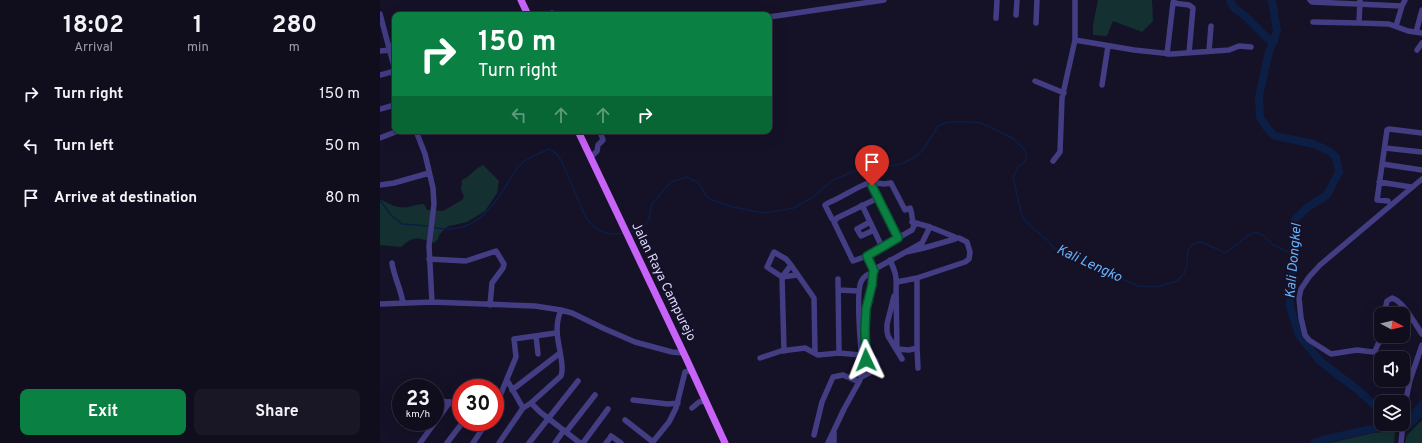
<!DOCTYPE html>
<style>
:root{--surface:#100d1d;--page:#191626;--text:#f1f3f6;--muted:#9c9ca4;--line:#302d3b;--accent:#0b8043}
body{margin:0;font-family:Overpass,sans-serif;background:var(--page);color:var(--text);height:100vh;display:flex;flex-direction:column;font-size:15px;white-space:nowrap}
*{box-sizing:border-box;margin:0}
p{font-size:13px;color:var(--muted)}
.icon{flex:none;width:22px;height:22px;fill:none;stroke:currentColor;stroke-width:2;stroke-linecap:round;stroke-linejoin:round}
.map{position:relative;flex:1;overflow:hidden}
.side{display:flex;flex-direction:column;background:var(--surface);width:380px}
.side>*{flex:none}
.top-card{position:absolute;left:12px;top:12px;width:380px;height:122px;border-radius:8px;box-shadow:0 4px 16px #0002,0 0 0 1px var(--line);background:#0b8043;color:#fff;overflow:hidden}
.needle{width:26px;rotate:97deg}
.fabs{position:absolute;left:994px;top:307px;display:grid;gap:8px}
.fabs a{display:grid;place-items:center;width:36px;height:36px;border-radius:8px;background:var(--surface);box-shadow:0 4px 16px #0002,0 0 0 1px var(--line);font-size:20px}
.speed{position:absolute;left:12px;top:379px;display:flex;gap:8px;font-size:20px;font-weight:700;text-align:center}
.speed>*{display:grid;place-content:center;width:52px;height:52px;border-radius:50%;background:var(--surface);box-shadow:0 4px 16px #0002,0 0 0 1px var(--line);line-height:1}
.speed small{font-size:10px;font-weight:400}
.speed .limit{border:6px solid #d22;background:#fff;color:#111}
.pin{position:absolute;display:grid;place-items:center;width:34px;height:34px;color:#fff;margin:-41px -17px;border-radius:50% 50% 50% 0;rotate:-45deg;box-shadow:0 0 4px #0007}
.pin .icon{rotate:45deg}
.me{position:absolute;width:44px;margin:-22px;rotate:358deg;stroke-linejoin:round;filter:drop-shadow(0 0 3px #0008)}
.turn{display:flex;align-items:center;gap:14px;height:84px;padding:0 20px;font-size:18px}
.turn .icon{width:52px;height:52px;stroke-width:2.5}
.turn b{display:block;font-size:28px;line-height:34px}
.lanes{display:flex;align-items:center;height:38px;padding:0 20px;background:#0003;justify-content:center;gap:20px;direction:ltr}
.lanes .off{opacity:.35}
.eta{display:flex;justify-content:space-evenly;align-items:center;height:68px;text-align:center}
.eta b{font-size:24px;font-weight:700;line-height:28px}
.primary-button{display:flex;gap:8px;margin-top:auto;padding:8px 20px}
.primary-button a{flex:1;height:46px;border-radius:8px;background:var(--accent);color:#fff;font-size:16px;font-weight:700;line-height:46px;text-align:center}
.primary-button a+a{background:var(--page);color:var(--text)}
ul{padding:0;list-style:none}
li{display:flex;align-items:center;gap:12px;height:52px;padding:0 20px}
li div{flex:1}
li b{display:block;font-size:15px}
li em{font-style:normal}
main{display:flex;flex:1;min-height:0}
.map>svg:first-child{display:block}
</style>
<main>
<section class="side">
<div class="eta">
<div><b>18:02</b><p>Arrival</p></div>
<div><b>1</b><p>min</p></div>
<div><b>280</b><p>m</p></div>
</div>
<ul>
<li><svg class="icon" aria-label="right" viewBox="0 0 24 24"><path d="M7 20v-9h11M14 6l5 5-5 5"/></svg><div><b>Turn right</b></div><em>150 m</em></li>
<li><svg class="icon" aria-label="left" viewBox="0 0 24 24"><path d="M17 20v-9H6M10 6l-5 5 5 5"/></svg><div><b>Turn left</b></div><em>50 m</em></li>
<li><svg class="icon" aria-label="arrive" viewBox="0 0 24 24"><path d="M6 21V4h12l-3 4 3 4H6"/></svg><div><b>Arrive at destination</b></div><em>80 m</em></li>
</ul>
<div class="primary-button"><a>Exit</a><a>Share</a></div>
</section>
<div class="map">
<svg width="1042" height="443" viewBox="0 0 1042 443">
<rect width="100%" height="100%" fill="#151127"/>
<path fill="#143031" d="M718,0h54l1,21 -11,11 -29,-11 -6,15 -14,-1v-10z
M103,165l16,16 -2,12 -12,18 -18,11 -13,3 -6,1 -9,9 -1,4 -4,4c-17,-5 -19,-8 -33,4l-21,-2v-46c9,5 18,10 28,8 6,-1 10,-3 16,-3l3,6 16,1 19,-11 2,-3 -3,-8 1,-9c9,-4 13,-12 21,-15z
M1042,420v23h-17l2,-8z
M1015,431l-1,12h-64l43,-10z"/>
<path fill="#0c1e44" d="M1042,399v18l-13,13v-16z"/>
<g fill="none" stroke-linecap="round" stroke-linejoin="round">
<path stroke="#0c1e44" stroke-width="1.5" d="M0,200l11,15 11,9 27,2
M52,227c40,9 56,-14 76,-44 3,-5 6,-11 9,-15 8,-10 21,-14 32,-19l8,5 5,8 24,56c10,14 22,18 38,15
M249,232l5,-1 10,-5 5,-7 3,-15 19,-22 16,-5 12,6 7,13 6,4 21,7 31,6 30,-5 19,-11 20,-17 22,-9 47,-7 15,-8 6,-6 15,-24 10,-4h22l11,1 17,8 16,8 8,8 4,7v6l-8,7 -5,10 9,39 4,6 20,17 8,9 53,22 8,6 23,10 19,1 20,-6 7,-7 3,-9 1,-15 5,-6 8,-2 25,11 21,-17 8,-4 8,3 10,10 20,9"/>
<path stroke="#0c1e44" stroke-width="8" d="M850,0l4,8 10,7 23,23 7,3
M892,0l5,31 -9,24 -9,42 1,20 7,11 8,8 39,8 15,7 7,6 3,15 -12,23 -19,12 -13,12 -5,88 9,28 21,26 38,29 23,21
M1023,422l9,-1 10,-13
M934,443l12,-4 69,-15"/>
<path stroke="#433d84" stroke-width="5.5" d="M695,0v40l59,10 38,4 57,-4 10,-4 12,1
M794,0l-1,3 16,2 4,3 -4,45
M930,0l2,2 90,4
M980,0l-1,23 30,1 19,7 14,2
M0,14l15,56
M167,15l5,-2
M636,15l1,-15
M389,17l115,-17
M616,18l1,-18
M933,22l46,1
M656,23l1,-23
M1016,26l6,-20 3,-6
M1036,32l6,-22
M1037,50l5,-7
M0,51l10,-1
M829,51l2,-25
M787,54l6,-51
M0,75l15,-4
M655,81l29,12
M722,85l6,-39
M0,109l15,-4
M36,131l9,23 8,34 1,16 -5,42 3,56 103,4 26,4 11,3 33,16 30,13 37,10 11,1
M0,138l18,-7
M1005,148l37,4
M211,157l6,-6 1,-6 5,-5 -3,-9
M673,161l7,-9 2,-54 13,-58
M1002,164l40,6
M999,182l32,5
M0,185l14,-2 35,-10
M498,198l-7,-16 13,2 7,-1 14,27 5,-2c2,3 2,13 4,18l-2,4 -14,8
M1008,201l-11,-1 10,-70 2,-1 33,4
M482,205l20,42
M455,220l-3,-1 -7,-14 3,-2c15,-6 28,-16 43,-21
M490,222l-13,7 4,7 13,-6
M532,222l18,5
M487,256l31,-18 -20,-40 -41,20 -3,4 19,39 14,-5 7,15
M49,259l37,2 30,-10 8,13 -1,4 -11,15 -2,22
M510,260c5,11 7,16 6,28l1,61 12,1 8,-2v-70l-20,4
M12,263c2,14 9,26 11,40
M417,275l-15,2 -15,-10 7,-15 12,7 5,6 23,33 1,55
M537,278l48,-16 4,-3 1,-7 -3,-10 -8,-4h-4
M458,279l1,74 21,2
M459,290l20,1
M514,296l-7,28v7l1,5 14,23
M0,304l52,-2
M1004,314l3,-13 5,-3c11,3 23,26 30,36
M156,336l2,18
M1005,336l-7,8 -3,7 -2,1 -16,-2 -26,4 -22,-14 -4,-5 -4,-17 -2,-20 2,-9 8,-12 11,-12 102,-86
M537,348l1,20
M404,351l-2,-74 9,-12
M380,358l21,-7 24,-3 13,7 21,-2
M486,360l-6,-5 1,-4c-1,-14 -5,-59 0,-69 3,-6 6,-8 12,-9
M481,377l12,-6 4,-5 -1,-5 -10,-12
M127,380l16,28
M132,390l48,-37
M55,400l26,4
M253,400l35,4 10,-1
M151,403l9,9 40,31
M115,408l21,-51 -2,-18 42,-6
M312,408l7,-6 6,-1
M245,420l28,22
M186,432l29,-37
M434,435l8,-33 11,-25 10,-2 16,7
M231,436l10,7
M40,443l30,-41
M67,443l16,-21
M93,443l14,-21
M119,443l24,-35 8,-5 30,-27c3,-8 0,-16 -1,-25 -3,-14 -5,-27 1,-41
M149,443l49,-62
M175,443l9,-13
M203,443l25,-34
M226,443l4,-5
M272,443l17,-21 7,-14 9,-36 7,-2
M448,443l16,-34 15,-27 6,-14 1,-8 -1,-30 1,-21 6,-24 1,-12 2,-4 47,-26 8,-16 25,10v2l-31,9 -18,4
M454,443v-10
M1021,443l4,-39 5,-24 12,-35"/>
<path stroke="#c763f9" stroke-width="7" d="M141,0l7,15
M198,131l108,227 39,85"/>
</g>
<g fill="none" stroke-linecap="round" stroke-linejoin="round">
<g stroke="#07532c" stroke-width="10">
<path id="route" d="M486,360l-1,-30 1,-21 6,-24 1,-12 1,-2 -7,-15 31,-18 -26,-52"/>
</g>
<use href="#route" stroke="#0b8043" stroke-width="7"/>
</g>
<g text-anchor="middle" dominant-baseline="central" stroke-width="4" stroke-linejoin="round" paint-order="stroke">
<g font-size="13" fill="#ded8fe" stroke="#151127">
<text transform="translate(283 282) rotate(64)">Jalan Raya Campurejo</text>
</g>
<g font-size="14" font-style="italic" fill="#6ab1fa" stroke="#151127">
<text transform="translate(914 261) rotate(-85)">Kali Dongkel</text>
<text transform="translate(709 264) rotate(25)">Kali Lengko</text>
</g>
</g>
</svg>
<div class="fabs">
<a><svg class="needle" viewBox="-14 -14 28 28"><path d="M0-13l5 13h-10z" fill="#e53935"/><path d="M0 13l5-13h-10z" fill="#9c9ca4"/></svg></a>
<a><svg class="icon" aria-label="sound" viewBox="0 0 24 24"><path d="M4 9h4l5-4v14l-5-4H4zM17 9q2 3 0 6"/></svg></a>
<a><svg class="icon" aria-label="layers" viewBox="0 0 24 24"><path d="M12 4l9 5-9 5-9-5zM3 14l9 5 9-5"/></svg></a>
</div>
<div class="speed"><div>23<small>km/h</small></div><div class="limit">30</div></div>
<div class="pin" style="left:492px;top:186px;background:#d93025"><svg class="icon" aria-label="arrive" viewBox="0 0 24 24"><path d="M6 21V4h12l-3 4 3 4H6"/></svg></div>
<svg class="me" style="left:486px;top:360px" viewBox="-20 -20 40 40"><path d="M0-17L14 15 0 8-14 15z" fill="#0b8043" stroke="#fff" stroke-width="4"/></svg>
<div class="top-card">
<div class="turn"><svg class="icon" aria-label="right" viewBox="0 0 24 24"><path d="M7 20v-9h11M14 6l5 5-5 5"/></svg><div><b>150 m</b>Turn right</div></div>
<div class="lanes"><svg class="icon off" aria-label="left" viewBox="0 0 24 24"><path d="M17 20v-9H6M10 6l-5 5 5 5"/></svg><svg class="icon off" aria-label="ahead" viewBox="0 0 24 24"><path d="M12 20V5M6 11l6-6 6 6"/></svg><svg class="icon off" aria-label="ahead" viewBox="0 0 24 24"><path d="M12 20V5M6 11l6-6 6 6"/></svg><svg class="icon" aria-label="right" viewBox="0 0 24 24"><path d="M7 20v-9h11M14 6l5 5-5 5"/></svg></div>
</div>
</div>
</main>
